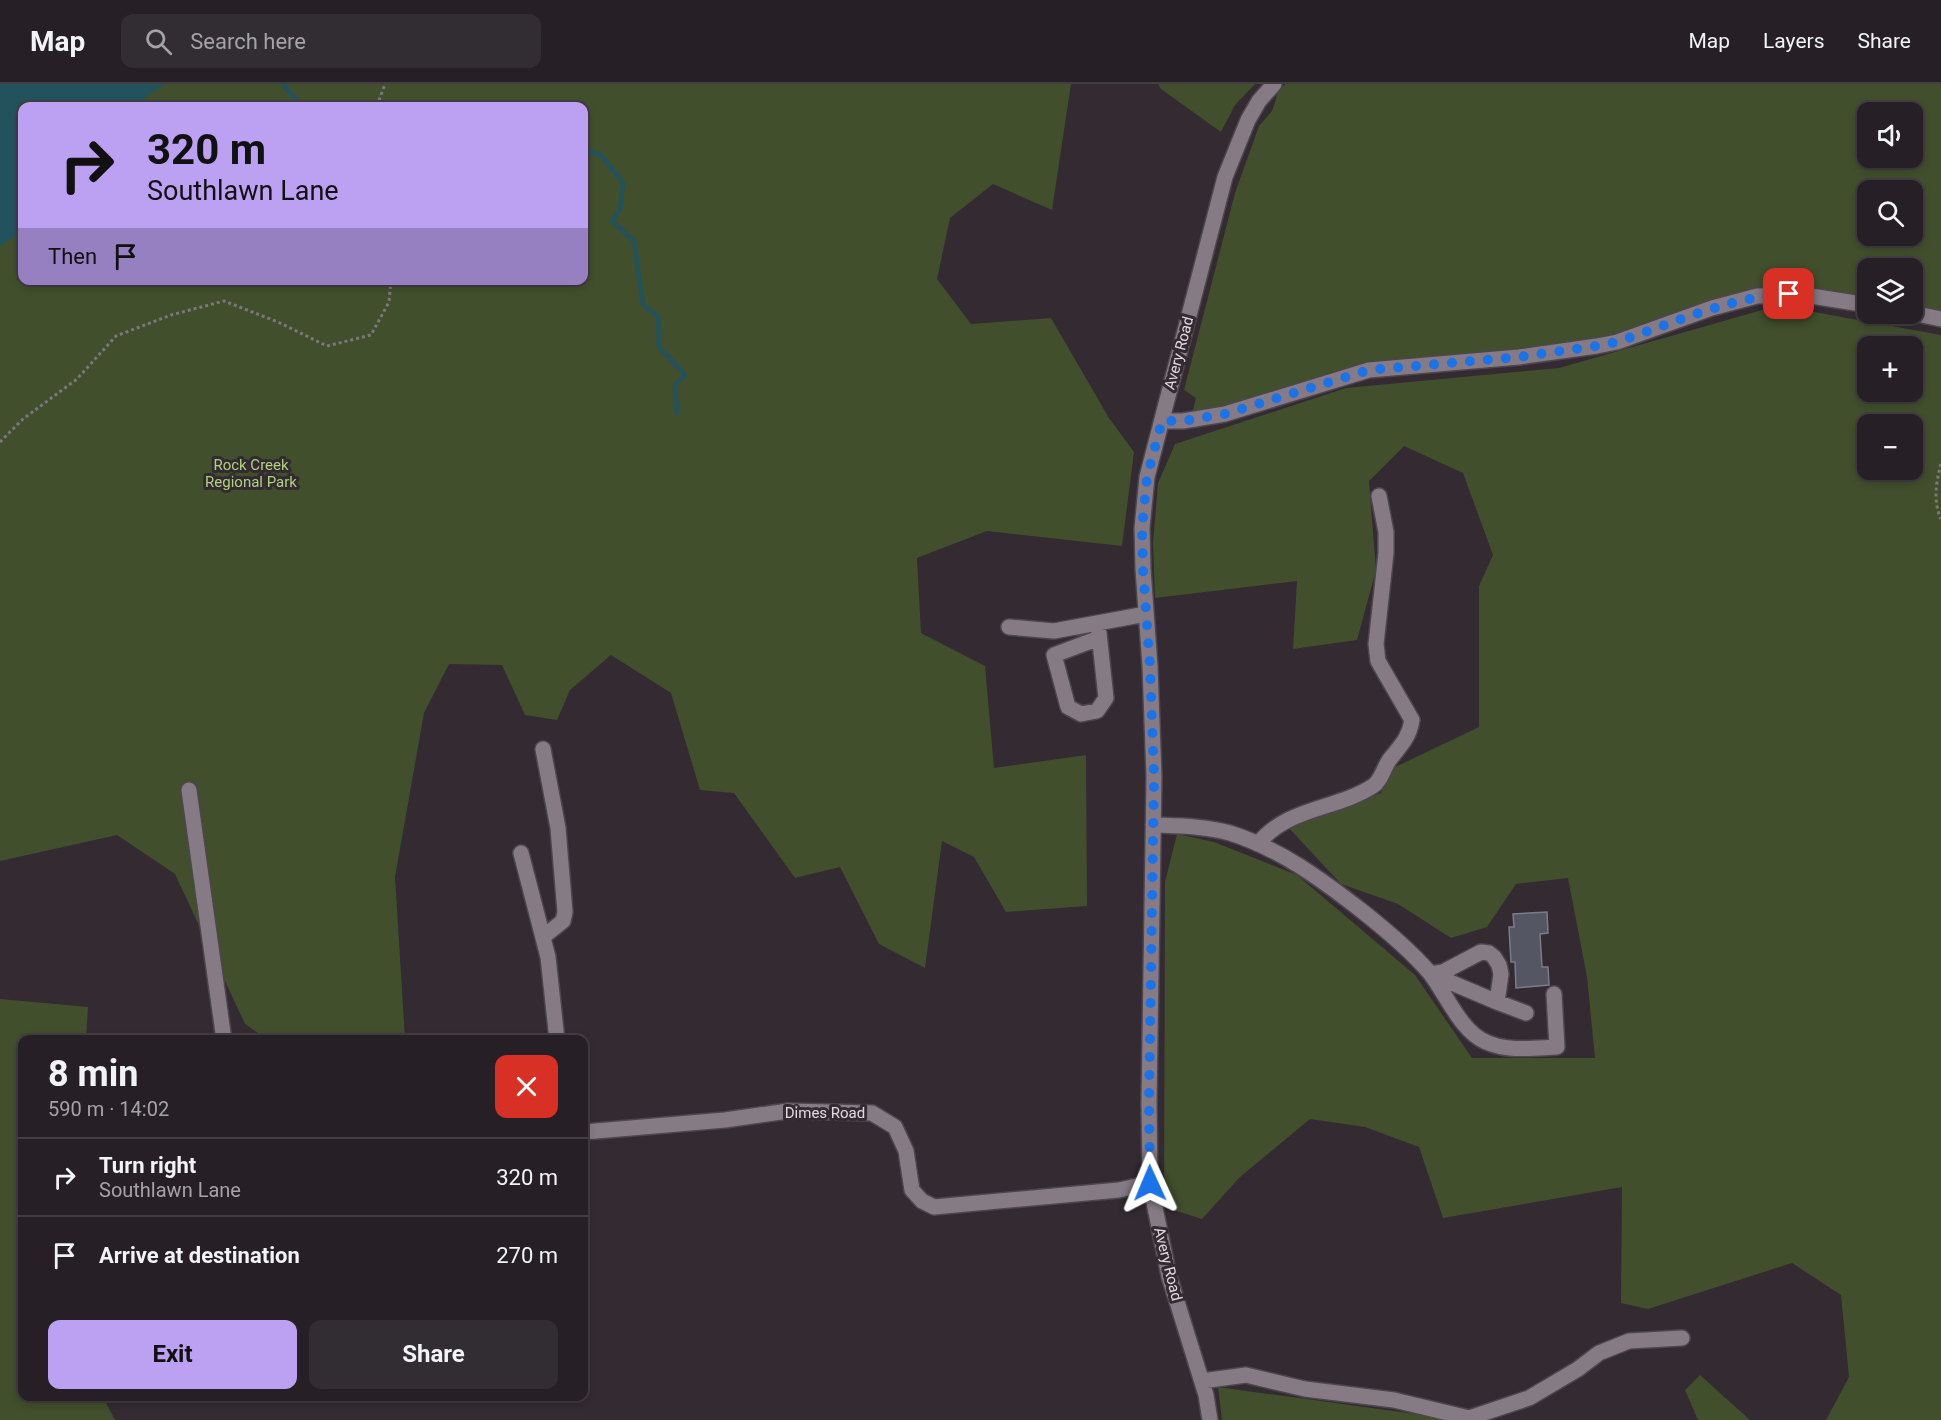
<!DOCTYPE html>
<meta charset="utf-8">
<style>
:root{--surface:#262026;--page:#322d32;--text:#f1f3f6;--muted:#a4a3a7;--line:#423e43;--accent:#bca0f2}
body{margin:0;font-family:Roboto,sans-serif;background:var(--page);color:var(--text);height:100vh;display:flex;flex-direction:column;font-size:22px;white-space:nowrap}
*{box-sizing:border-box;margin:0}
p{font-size:20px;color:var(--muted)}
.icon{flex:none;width:33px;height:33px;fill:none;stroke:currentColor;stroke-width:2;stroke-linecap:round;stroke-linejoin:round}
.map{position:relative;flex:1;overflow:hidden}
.details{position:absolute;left:18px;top:951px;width:570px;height:366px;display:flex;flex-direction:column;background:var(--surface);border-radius:12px;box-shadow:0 3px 9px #0003,0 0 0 2px var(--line)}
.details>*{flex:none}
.hud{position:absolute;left:18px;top:18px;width:570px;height:183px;border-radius:12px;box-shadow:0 3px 9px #0003,0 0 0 2px var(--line);background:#bca0f2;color:#111;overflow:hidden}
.tools{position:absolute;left:1857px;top:18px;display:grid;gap:12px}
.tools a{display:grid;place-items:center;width:66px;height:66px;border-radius:12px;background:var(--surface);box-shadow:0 3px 9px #0003,0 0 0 2px var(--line);font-size:30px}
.pin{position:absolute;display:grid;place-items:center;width:51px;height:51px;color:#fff;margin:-26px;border-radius:12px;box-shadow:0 3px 9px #0006}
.me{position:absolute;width:66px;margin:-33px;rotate:359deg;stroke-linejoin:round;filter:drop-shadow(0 0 4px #0008)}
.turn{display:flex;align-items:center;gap:21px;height:126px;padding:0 30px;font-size:27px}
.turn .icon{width:78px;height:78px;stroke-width:2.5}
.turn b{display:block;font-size:42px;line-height:51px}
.then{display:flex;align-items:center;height:57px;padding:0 30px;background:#0003;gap:12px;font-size:22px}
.round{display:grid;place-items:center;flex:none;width:63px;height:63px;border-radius:12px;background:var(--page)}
.overview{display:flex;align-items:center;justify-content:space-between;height:102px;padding:0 30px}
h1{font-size:36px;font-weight:700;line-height:45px}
.primary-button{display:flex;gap:12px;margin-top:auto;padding:12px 30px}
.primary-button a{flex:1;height:69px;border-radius:12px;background:var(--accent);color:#111;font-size:24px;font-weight:700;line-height:69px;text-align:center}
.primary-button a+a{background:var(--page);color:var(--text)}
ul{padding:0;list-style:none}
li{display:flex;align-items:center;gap:18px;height:78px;padding:0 30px;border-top:2px solid var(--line)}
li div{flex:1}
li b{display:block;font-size:22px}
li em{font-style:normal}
header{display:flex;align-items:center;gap:36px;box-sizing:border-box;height:84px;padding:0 30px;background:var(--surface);border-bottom:2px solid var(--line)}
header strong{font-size:28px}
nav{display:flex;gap:33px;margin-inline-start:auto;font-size:21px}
.search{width:420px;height:54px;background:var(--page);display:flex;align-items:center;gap:15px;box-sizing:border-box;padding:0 21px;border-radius:12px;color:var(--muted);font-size:22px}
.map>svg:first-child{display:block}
</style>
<header>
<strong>Map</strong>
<div class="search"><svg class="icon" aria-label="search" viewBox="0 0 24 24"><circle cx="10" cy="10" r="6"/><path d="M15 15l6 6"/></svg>Search here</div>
<nav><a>Map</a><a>Layers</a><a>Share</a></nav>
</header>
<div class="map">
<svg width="1941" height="1336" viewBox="0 0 1941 1336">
<rect width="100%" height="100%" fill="#332a32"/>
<path fill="#414f2d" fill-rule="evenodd" d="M0,0h1071l-19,126 -59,-26 -43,34 -13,61 34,45 80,-6 58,100 25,34 -12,94 -135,-15 -70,27 4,75 64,33 9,102 92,-13 1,151 -81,6 -32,-55 -32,-16 -17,127 -46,-24 -39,-77 -45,11 -61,-85 -34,-3 -29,-97 -60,-38 -41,35 -13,30 -32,-5 -23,-50 -53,-1 -25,49 -29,164 10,162h-138l-22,-15 -70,-150 -58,-39 -117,26zM22,22h562v174h-562z
M1158,0h97l-20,21 -14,27 -60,-43z
M1285,0h656v229l-28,-6 -1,-39h-44l-1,30 -28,-6 -58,-4 -43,5 -28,8 -56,24 -68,18 -112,11 -70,4 -45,8 -117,38 -50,10 4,-16 -12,-8 51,-197 24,-67 13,-15 6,-19zM1868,28h44v46h-44zM1868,106h44v46h-44z
M1762,226l52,2 127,23v1085h-115l23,-43 -8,-82 -49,-32 -144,46 -27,-6 1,-116 -179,31 -24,-71 -54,-20 -55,-8 -70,58 -38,42 -38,-12 1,-325 12,-48 37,8 83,33 118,100 57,83h123l-8,-81 -19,-99 -52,6 -29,43 -36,11 -53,-34 -57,-20 -54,-58 94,-33 10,-24 88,-42v-141l14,-31 -30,-82 -59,-27 -35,35 7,89 -19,70 -64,9 4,-68 -142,17 -2,-55 5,-60 17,-39 171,-56 213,-20zM1868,262h44v46h-44zM1868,340h44v46h-44z
M0,915l88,8 -2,32 -64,1v356l81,1 12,23h-115z
M1700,1291l50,45h-52l-13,-30z
M1218,1303l241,33h-237z"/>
<path fill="#22535c" d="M0,0h166l-11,6 -19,16h-114v126l-22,14z"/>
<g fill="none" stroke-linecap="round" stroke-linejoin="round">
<path stroke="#22535c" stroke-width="4.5" d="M283,0l18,22
M584,66l17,5 22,28 -3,26 -8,12 22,20 9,64 15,11 1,31 26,28 -10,10 2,28"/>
</g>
<path fill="#555663" stroke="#7b7c89" stroke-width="1.5" d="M1547,828l1,21 -8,1 2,33h6l1,18 -33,3 -1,-26h-4l-2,-35h5l-1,-13z"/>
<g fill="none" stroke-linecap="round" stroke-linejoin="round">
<g stroke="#4d464d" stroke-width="18">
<path id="minor" d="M1912,229l29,6
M1162,337h21l42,-7 144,-44 150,-13 78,-11 20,-4 95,-34 45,-12 48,-1 63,10
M1098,540l8,74 -9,13 -16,3 -13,-7 -14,-52 45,-17
M1009,543l45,4 92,-17
M189,706l35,250
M1153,741c25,1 52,1 77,8 50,16 91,46 132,78 24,19 47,38 67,61 17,21 31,59 57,70 22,10 47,6 71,5l-3,-53
M1258,760c29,-37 78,-34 115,-58 8,-5 11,-19 17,-27 11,-14 19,-21 22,-39l-34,-59 -2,-17 10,-91v-21l-7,-36
M521,769l27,104 9,83
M543,853l20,-16 2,-9 -7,-84 -15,-79
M1431,890l12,-2 38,-20 8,1 5,4 5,8 2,9 -4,28 29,11
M1431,890l66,28
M584,1048l141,-12 63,-9 84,2 23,14 11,24 6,39 10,11 12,6 185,-17 31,-7
M1202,1297l44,-6 59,14 89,11 75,18 60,-20 49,-29 21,-16 30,-12 53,-3
M1210,1336l-4,-25 -37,-119 -19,-93 -1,-80 5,-326 -4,-111 -7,-97 -1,-41 5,-51 78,-300 23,-57 11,-19 15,-17"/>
</g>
<path stroke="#7e767d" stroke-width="3" stroke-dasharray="3 3" stroke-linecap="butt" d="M377,22l8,-22
M0,358l23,-23 54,-40 39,-43 55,-21 53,-14 54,21 49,24 44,-11 18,-33 2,-22
M1941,380c-5,18 -8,38 0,55"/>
<use href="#minor" stroke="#867b85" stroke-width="15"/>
</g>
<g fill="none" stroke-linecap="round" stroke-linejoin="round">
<path stroke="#1a73e8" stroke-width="10" stroke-dasharray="0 18" d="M1150,1099l-1,-81 5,-325 -4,-111 -7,-97 -1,-41 5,-51 15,-56h21l42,-7 144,-44 150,-13 78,-11 20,-4c57,-19 112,-45 172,-48"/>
</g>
<g text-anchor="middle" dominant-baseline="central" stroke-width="6" stroke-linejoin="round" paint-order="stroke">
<g font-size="15" fill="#e0dadf" stroke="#332a32">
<text transform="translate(1179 269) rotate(-75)">Avery Road</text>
<text x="825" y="1029">Dimes Road</text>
<text transform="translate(1168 1180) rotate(76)">Avery Road</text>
</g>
<g font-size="15" fill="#aed37b" stroke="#332a32">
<text x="251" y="381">Rock Creek<tspan x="251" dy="17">Regional Park</tspan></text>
</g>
</g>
</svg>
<div class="tools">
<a><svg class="icon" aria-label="sound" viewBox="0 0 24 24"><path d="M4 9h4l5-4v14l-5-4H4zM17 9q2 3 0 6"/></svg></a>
<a><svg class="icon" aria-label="search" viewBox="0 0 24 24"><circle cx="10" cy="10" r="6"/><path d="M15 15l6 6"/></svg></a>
<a><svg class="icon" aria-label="layers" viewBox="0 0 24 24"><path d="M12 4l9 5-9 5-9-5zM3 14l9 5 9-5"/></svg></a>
<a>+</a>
<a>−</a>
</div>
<div class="pin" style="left:1789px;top:210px;background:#d93025"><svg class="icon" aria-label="arrive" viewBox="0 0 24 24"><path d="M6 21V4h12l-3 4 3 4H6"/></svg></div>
<svg class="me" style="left:1150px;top:1099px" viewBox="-20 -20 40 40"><path d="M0-17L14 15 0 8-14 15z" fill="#1a73e8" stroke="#fff" stroke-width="4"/></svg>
<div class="hud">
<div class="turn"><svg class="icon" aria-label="right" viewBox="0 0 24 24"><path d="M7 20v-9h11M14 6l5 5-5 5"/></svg><div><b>320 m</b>Southlawn Lane</div></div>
<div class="then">Then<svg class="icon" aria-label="arrive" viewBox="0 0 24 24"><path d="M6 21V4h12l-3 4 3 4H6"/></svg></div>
</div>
<section class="details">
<div class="overview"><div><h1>8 min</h1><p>590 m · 14:02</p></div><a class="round" style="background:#d93025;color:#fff"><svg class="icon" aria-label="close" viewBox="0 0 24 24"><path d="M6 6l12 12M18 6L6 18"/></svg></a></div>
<ul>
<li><svg class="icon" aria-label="right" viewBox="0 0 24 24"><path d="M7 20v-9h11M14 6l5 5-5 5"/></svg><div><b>Turn right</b><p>Southlawn Lane</p></div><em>320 m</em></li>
<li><svg class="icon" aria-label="arrive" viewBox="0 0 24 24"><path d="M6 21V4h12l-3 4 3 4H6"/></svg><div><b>Arrive at destination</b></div><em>270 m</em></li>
</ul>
<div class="primary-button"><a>Exit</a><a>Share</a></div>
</section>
</div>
